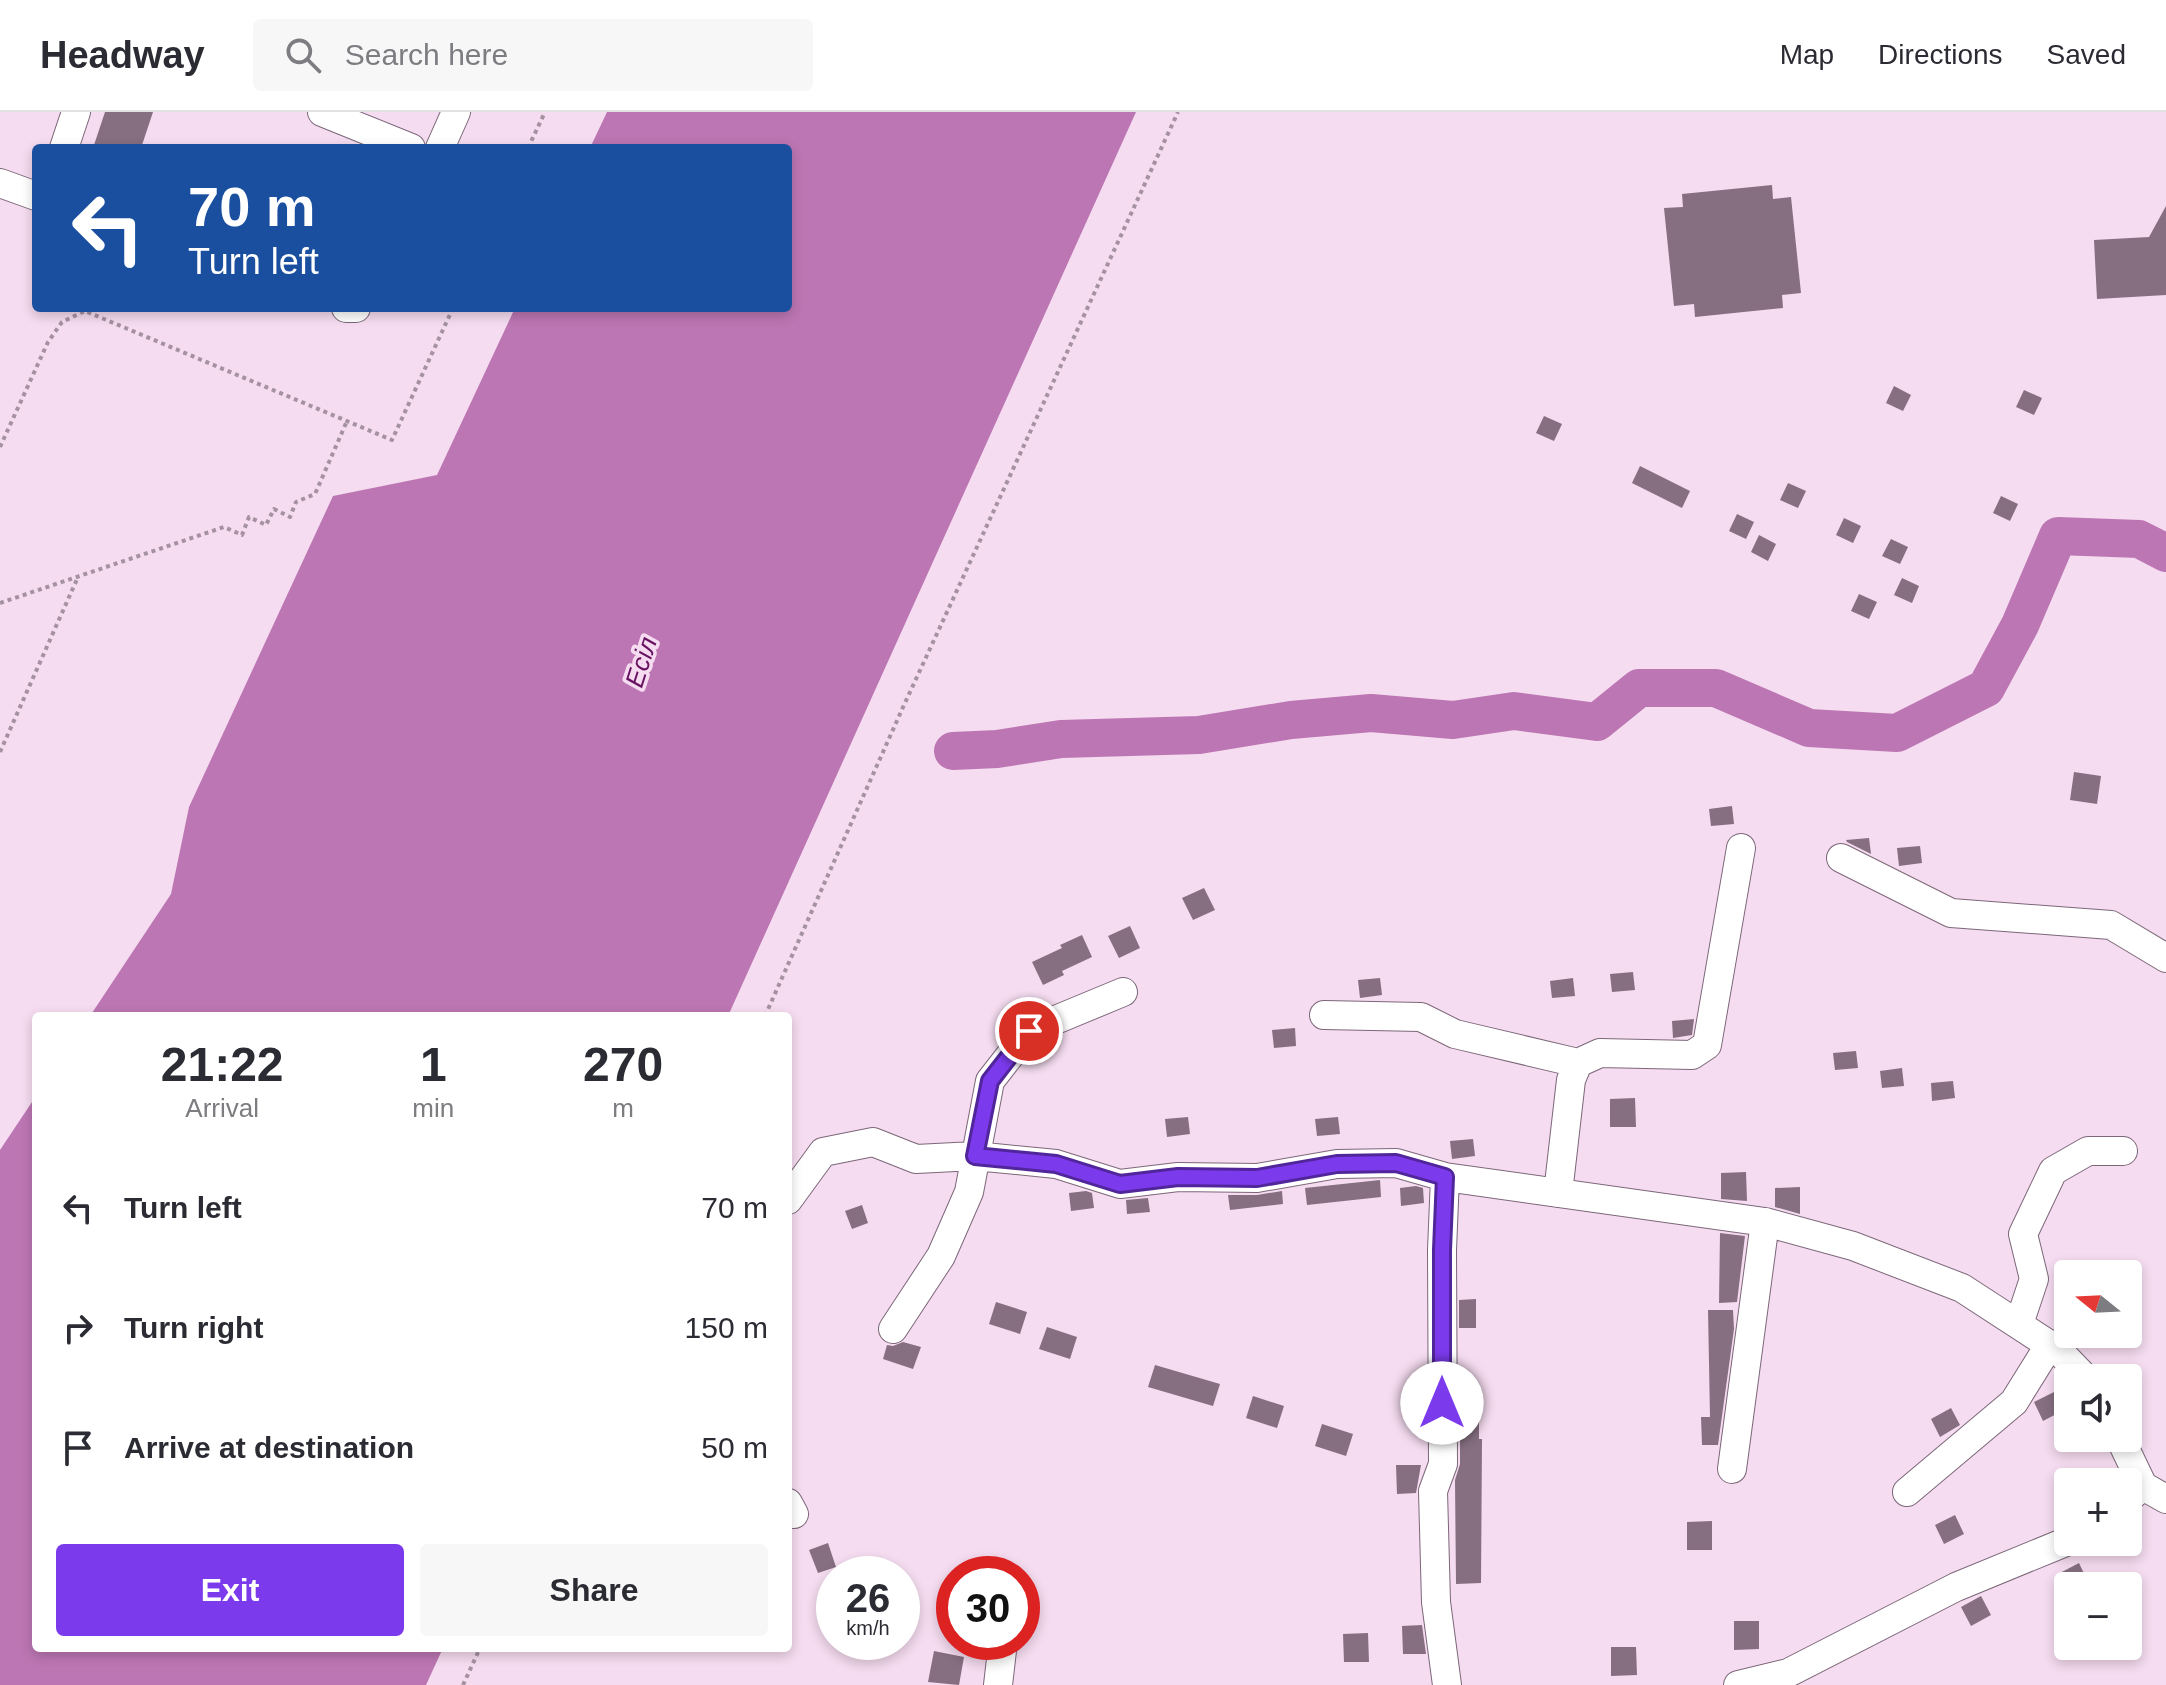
<!DOCTYPE html>
<meta charset="utf-8">
<style>
:root{--surface:#fff;--page:#f7f7f7;--text:#2b2b33;--muted:#7c7c81;--line:#e1e1e2;--accent:#7c3aed}
body{margin:0;font-family:Helvetica,sans-serif;background:var(--page);color:var(--text);height:100vh;display:flex;flex-direction:column;font-size:30px;white-space:nowrap}
*{box-sizing:border-box;margin:0}
p{font-size:26px;color:var(--muted)}
.icon{flex:none;width:44px;height:44px;fill:none;stroke:currentColor;stroke-width:2;stroke-linecap:round;stroke-linejoin:round}
.map{position:relative;flex:1;overflow:hidden}
.drawer{position:absolute;left:32px;top:900px;width:760px;height:640px;display:flex;flex-direction:column;background:var(--surface);border-radius:8px;box-shadow:0 4px 12px #0003}
.drawer>*{flex:none}
.top-card{position:absolute;left:32px;top:32px;width:760px;height:168px;border-radius:8px;box-shadow:0 4px 12px #0003;background:#1a4fa0;color:#fff;overflow:hidden}
.needle{width:52px;rotate:288deg}
.controls{position:absolute;left:2054px;top:1148px;display:grid;gap:16px}
.controls a{display:grid;place-items:center;width:88px;height:88px;border-radius:8px;background:var(--surface);box-shadow:0 4px 12px #0003;font-size:40px}
.speed{position:absolute;left:816px;top:1444px;display:flex;gap:16px;font-size:40px;font-weight:700;text-align:center}
.speed>*{display:grid;place-content:center;width:104px;height:104px;border-radius:50%;background:var(--surface);box-shadow:0 4px 12px #0003;line-height:1}
.speed small{font-size:20px;font-weight:400}
.speed .limit{border:12px solid #d22;background:#fff;color:#111}
.pin{position:absolute;display:grid;place-items:center;width:68px;height:68px;color:#fff;margin:-34px;border:4px solid #fff;border-radius:50%;box-shadow:0 2px 8px #0007}
.me{position:absolute;width:88px;margin:-44px;rotate:0deg;stroke-linejoin:round;filter:drop-shadow(0 0 6px #0008)}
.turn{display:flex;align-items:center;gap:28px;height:168px;padding:0 24px;font-size:36px}
.turn .icon{width:104px;height:104px;stroke-width:2.5}
.turn b{display:block;font-size:56px;line-height:68px}
.eta{display:flex;justify-content:space-evenly;align-items:center;height:136px;text-align:center}
.eta b{font-size:48px;font-weight:700;line-height:56px}
.action{display:flex;gap:16px;margin-top:auto;padding:16px 24px}
.action a{flex:1;height:92px;border-radius:8px;background:var(--accent);color:#fff;font-size:32px;font-weight:700;line-height:92px;text-align:center}
.action a+a{background:var(--page);color:var(--text)}
ul{padding:0;list-style:none}
li{display:flex;align-items:center;gap:24px;height:120px;padding:0 24px}
li div{flex:1}
li b{display:block;font-size:30px}
li em{font-style:normal}
header{display:flex;align-items:center;gap:48px;box-sizing:border-box;height:112px;padding:0 40px;background:var(--surface);border-bottom:2px solid var(--line)}
header strong{font-size:38px}
nav{display:flex;gap:44px;margin-inline-start:auto;font-size:28px}
.search{width:560px;height:72px;background:var(--page);display:flex;align-items:center;gap:20px;box-sizing:border-box;padding:0 28px;border-radius:8px;color:var(--muted);font-size:30px}
.map>svg:first-child{display:block}
</style>
<header>
<strong>Headway</strong>
<div class="search"><svg class="icon" aria-label="search" viewBox="0 0 24 24"><circle cx="10" cy="10" r="6"/><path d="M15 15l6 6"/></svg>Search here</div>
<nav><a>Map</a><a>Directions</a><a>Saved</a></nav>
</header>
<div class="map">
<svg width="2166" height="1573" viewBox="0 0 2166 1573">
<rect width="100%" height="100%" fill="#f5dcf0"/>
<path fill="#bc76b3" d="M607,0h529l-408,904h-638l81,-122 18,-87 144,-311 104,-21 78,-167h273v-160h-198z
M36,984v552h407l-17,37h-426v-535z"/>
<g fill="none" stroke-linecap="round" stroke-linejoin="round">
<path stroke="#bc76b3" stroke-width="38" d="M953,639l44,-2 64,-10 138,-4 92,-15 80,-7 82,7 61,-9 83,11 42,-34h77l93,40 88,5 89,-45 34,-63 38,-89 81,3 27,14"/>
</g>
<path fill="#856f81" d="M105,0h48l-12,36h-48z
M1772,73l1,14 18,-2 10,96 -19,2 1,13 -88,9 -1,-13 -20,2 -10,-98 19,-1 -1,-13z
M2166,94v89l-69,4 -3,-59 55,-3z
M1894,274l17,9 -8,16 -17,-8z
M2024,278l18,8 -8,17 -18,-8z
M1544,304l18,8 -8,17 -18,-8z
M1640,354l50,25 -8,17 -50,-25z
M1788,371l18,8 -8,17 -18,-8z
M2001,384l17,8 -8,17 -17,-8z
M1737,402l17,8 -8,17 -17,-8z
M1844,406l17,8 -8,17 -17,-8z
M1759,423l17,9 -8,17 -17,-9z
M1891,427l17,8 -8,17 -18,-8z
M1902,466l17,8 -7,17 -18,-8z
M1859,482l18,8 -8,17 -18,-8z
M2074,660l27,4 -4,28 -27,-4z
M1732,694l2,18 -23,2 -2,-17z
M1869,726l2,16 -24,-12 -1,-2z
M1920,734l2,17 -23,3 -2,-18z
M1204,776l11,22 -22,10 -11,-22z
M1130,814l10,22 -21,10 -11,-22z
M1082,823l10,22 -30,14 2,4 -21,10 -11,-23 30,-14 -2,-3z
M1633,860l2,18 -23,2 -2,-18z
M1380,866l2,17 -22,3 -2,-18z
M1573,866l2,18 -23,2 -2,-17z
M1694,907l-2,16 -19,3 -1,-17z
M1295,916l1,18 -22,2 -2,-18z
M1856,939l2,17 -23,2 -2,-17z
M1902,956l2,18 -22,2 -2,-17z
M1953,969l2,17 -23,3 -1,-18z
M1635,986l1,29h-26v-28z
M1188,1005l2,17 -23,3 -2,-18z
M1338,1005l2,17 -23,2 -2,-17z
M1473,1027l2,17 -23,3 -2,-18z
M1746,1060l1,29 -26,-2v-26z
M1380,1068l1,17 -74,8 -2,-17z
M1416,1074l7,2 1,15 -23,3 -1,-18z
M1800,1075v27l-25,-7v-19z
M1086,1079l6,2 2,15 -23,3 -2,-18z
M1282,1079l1,13 -53,6 -2,-15h29z
M1148,1086l2,14 -23,2 -1,-14z
M862,1093l6,18 -16,6 -7,-18z
M1720,1121l25,3 -8,66 -18,1z
M1476,1187v29h-17v-28z
M996,1190l31,10 -7,22 -31,-10z
M1708,1198h25l1,19 -16,116h-16l-1,-28h9z
M1047,1215l30,10 -7,22 -31,-10z
M903,1230l18,5 -8,22 -30,-10 4,-14 6,1z
M1155,1253l65,19 -7,22 -65,-19z
M1479,1277v50h3l-1,144 -25,1 -1,-104 5,-16v-74z
M2054,1280l10,18 -21,11 -9,-19z
M1253,1284l31,10 -7,22 -31,-10z
M1951,1296l9,17 -20,12 -9,-18z
M1322,1312l31,10 -7,22 -31,-10z
M1396,1353h25l-5,28 -19,1z
M1955,1403l9,19 -20,10 -9,-19z
M1712,1409v29h-25v-28z
M828,1431l8,24 -18,6 -9,-23z
M2079,1451l11,23h-25l-7,-12z
M1981,1484l10,19 -20,11 -10,-19z
M1734,1509h25v28l-25,1z
M1422,1513l4,29h-23l-1,-28z
M1368,1521l1,29h-25l-1,-28z
M1611,1535h25l1,28 -26,1z
M934,1539l30,6 -5,28 -31,-3z"/>
<g fill="none" stroke-linecap="round" stroke-linejoin="round">
<g stroke="#7c6779" stroke-width="30">
<path id="minor" d="M322,0l89,36
M64,36l12,-36
M440,36l16,-36
M0,71l36,13
M346,196h10
M1841,746l110,55 160,12 55,33
M1324,903l97,2 34,17 123,29 22,-10 92,2 15,-10 34,-197
M1445,1065l-3,73 1,214 -10,27 3,111 11,83
M1558,1081l13,-113 7,-17
M788,1088l35,-48 50,-10 43,17 59,-3 81,8 64,20 58,-7 79,1 80,-14 59,-1 49,14 320,45 88,24 109,42 97,63 26,27
M2019,1212l15,-45 -11,-45 30,-63 35,-20h35
M893,1217l48,-73 28,-64 21,-111 39,-50 94,-39
M2120,1326l23,48
M1732,1357l33,-247
M1907,1380l107,-90 36,-58
M2128,1387l15,-13 23,13
M788,1391l6,11
M998,1573l5,-43
M1738,1573l50,-12 168,-86 112,-46"/>
</g>
<path stroke="#a592a1" stroke-width="4" stroke-dasharray="4 4" stroke-linecap="butt" d="M528,36l17,-36
M0,335l48,-105 14,-20 23,-11 307,129 61,-132
M0,491l224,-76 18,8 7,-18 17,8 8,-16 16,8 6,-15 19,-8 32,-73
M0,640l78,-175
M765,904l139,-311 274,-593
M463,1573l17,-37"/>
<use href="#minor" stroke="#fff" stroke-width="28"/>
</g>
<g fill="none" stroke-linecap="round" stroke-linejoin="round">
<g stroke="#51269a" stroke-width="20">
<path id="route" d="M1029,919l-39,50 -15,75 81,8 64,20 58,-7 79,1 80,-14 59,-1 49,14 -3,73v153"/>
</g>
<use href="#route" stroke="#7c3aed" stroke-width="14"/>
</g>
<g text-anchor="middle" dominant-baseline="central" stroke-width="7" stroke-linejoin="round" paint-order="stroke">
<g font-size="26" font-style="italic" fill="#671160" stroke="#f5dcf0">
<text transform="translate(641 550) rotate(-72)">Есіл</text>
</g>
</g>
</svg>
<div class="controls">
<a><svg class="needle" viewBox="-14 -14 28 28"><path d="M0-13l5 13h-10z" fill="#e53935"/><path d="M0 13l5-13h-10z" fill="#7c7c81"/></svg></a>
<a><svg class="icon" aria-label="sound" viewBox="0 0 24 24"><path d="M4 9h4l5-4v14l-5-4H4zM17 9q2 3 0 6"/></svg></a>
<a>+</a>
<a>−</a>
</div>
<div class="speed"><div>26<small>km/h</small></div><div class="limit">30</div></div>
<div class="pin" style="left:1029px;top:919px;background:#d93025"><svg class="icon" aria-label="arrive" viewBox="0 0 24 24"><path d="M6 21V4h12l-3 4 3 4H6"/></svg></div>
<svg class="me" style="left:1442px;top:1291px" viewBox="-20 -20 40 40"><circle r="19" fill="#fff"/><path d="M0-13L10 11 0 6-10 11z" fill="#7c3aed"/></svg>
<div class="top-card">
<div class="turn"><svg class="icon" aria-label="left" viewBox="0 0 24 24"><path d="M17 20v-9H6M10 6l-5 5 5 5"/></svg><div><b>70 m</b>Turn left</div></div>
</div>
<section class="drawer">
<div class="eta">
<div><b>21:22</b><p>Arrival</p></div>
<div><b>1</b><p>min</p></div>
<div><b>270</b><p>m</p></div>
</div>
<ul>
<li><svg class="icon" aria-label="left" viewBox="0 0 24 24"><path d="M17 20v-9H6M10 6l-5 5 5 5"/></svg><div><b>Turn left</b></div><em>70 m</em></li>
<li><svg class="icon" aria-label="right" viewBox="0 0 24 24"><path d="M7 20v-9h11M14 6l5 5-5 5"/></svg><div><b>Turn right</b></div><em>150 m</em></li>
<li><svg class="icon" aria-label="arrive" viewBox="0 0 24 24"><path d="M6 21V4h12l-3 4 3 4H6"/></svg><div><b>Arrive at destination</b></div><em>50 m</em></li>
</ul>
<div class="action"><a>Exit</a><a>Share</a></div>
</section>
</div>
